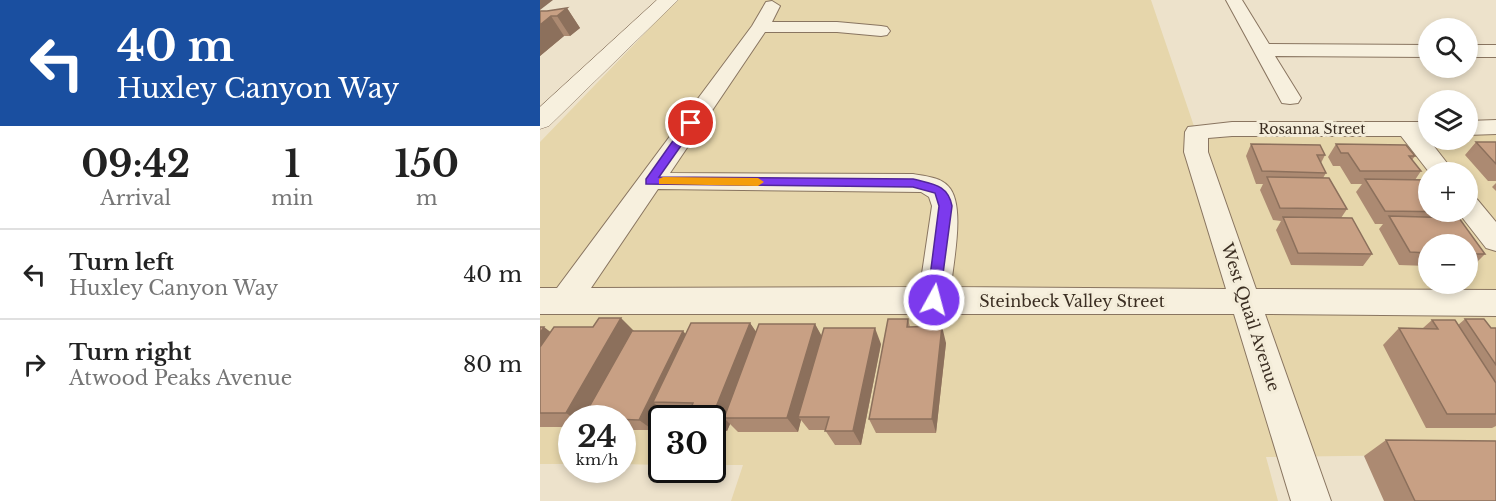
<!DOCTYPE html>
<meta charset="utf-8">
<style>
:root{--surface:#fff;--page:#f6f6f6;--text:#222;--muted:#767676;--line:#e0e0e0}
body{margin:0;font-family:"Libre Baskerville",serif;background:var(--page);color:var(--text);height:100vh;display:flex;flex-direction:column;font-size:22px;white-space:nowrap}
*{box-sizing:border-box;margin:0}
p{font-size:20px;color:var(--muted)}
.icon{flex:none;width:33px;height:33px;fill:none;stroke:currentColor;stroke-width:2;stroke-linecap:round;stroke-linejoin:round}
.map{position:relative;flex:1;overflow:hidden}
.drawer{display:flex;flex-direction:column;background:var(--surface);width:540px}
.drawer>*{flex:none}
.hud{background:#1a4fa0;color:#fff;overflow:hidden}
.tools{position:absolute;left:878px;top:18px;display:grid;gap:12px}
.tools a{display:grid;place-items:center;width:60px;height:60px;border-radius:50%;background:var(--surface);box-shadow:0 3px 9px #0003;font-size:30px}
.speed{position:absolute;left:18px;top:405px;display:flex;gap:12px;font-size:30px;font-weight:700;text-align:center}
.speed>*{display:grid;place-content:center;width:78px;height:78px;border-radius:50%;background:var(--surface);box-shadow:0 3px 9px #0003;line-height:1}
.speed small{font-size:15px;font-weight:400}
.speed .limit{border:3px solid #111;border-radius:9px;background:#fff;color:#111}
.pin{position:absolute;display:grid;place-items:center;width:51px;height:51px;color:#fff;margin:-26px;border:3px solid #fff;border-radius:50%;box-shadow:0 2px 6px #0007}
.me{position:absolute;width:66px;margin:-33px;rotate:7deg;stroke-linejoin:round;filter:drop-shadow(0 0 4px #0008)}
.turn{display:flex;align-items:center;gap:21px;height:126px;padding:0 18px;font-size:27px}
.turn .icon{width:78px;height:78px;stroke-width:2.5}
.turn b{display:block;font-size:42px;line-height:51px}
.eta{display:flex;justify-content:space-evenly;align-items:center;height:102px;text-align:center}
.eta b{font-size:36px;font-weight:700;line-height:42px}
ul{padding:0;list-style:none}
li{display:flex;align-items:center;gap:18px;height:90px;padding:0 18px;border-top:2px solid var(--line)}
li div{flex:1}
li b{display:block;font-size:22px}
li em{font-style:normal}
main{display:flex;flex:1;min-height:0}
.map>svg:first-child{display:block}
</style>
<main>
<section class="drawer">
<div class="hud">
<div class="turn"><svg class="icon" aria-label="left" viewBox="0 0 24 24"><path d="M17 20v-9H6M10 6l-5 5 5 5"/></svg><div><b>40 m</b>Huxley Canyon Way</div></div>
</div>
<div class="eta">
<div><b>09:42</b><p>Arrival</p></div>
<div><b>1</b><p>min</p></div>
<div><b>150</b><p>m</p></div>
</div>
<ul>
<li><svg class="icon" aria-label="left" viewBox="0 0 24 24"><path d="M17 20v-9H6M10 6l-5 5 5 5"/></svg><div><b>Turn left</b><p>Huxley Canyon Way</p></div><em>40 m</em></li>
<li><svg class="icon" aria-label="right" viewBox="0 0 24 24"><path d="M7 20v-9h11M14 6l5 5-5 5"/></svg><div><b>Turn right</b><p>Atwood Peaks Avenue</p></div><em>80 m</em></li>
</ul>
</section>
<div class="map">
<svg width="956" height="501" viewBox="0 0 956 501">
<rect width="100%" height="100%" fill="#ede2cb"/>
<path fill="#e6d6ab" fill-rule="evenodd" d="M137,0h474l45,132 232,-3v11h39v-12l29,-1v327l-230,3 12,44h-547l12,-36h-30l-1,-47h-50l-1,47 -38,-1 -1,-46h-50l-1,46h-31v-322zM888,172h39v40h-39zM888,244h39v40h-39z"/>
<g fill="none" stroke-linecap="round" stroke-linejoin="round">
<g stroke="#897560" stroke-width="2">
<path id="minor" d="M686,0h16l27,44 159,1v12l-153,-1 26,42 -3,5 -8,1 -8,-1z
M232,1l8,5 -8,16h65l44,4 6,1 3,4 -3,4 -6,1 -44,-4h-72l-95,141 243,1c11,2 27,3 35,12 18,18 5,76 3,101l275,2 -42,-137 1,-20 3,-5 44,-5h196v14h-2l28,36h-25l-28,-36h-169l-24,2v14l48,137 240,1v26l-231,-2 66,187h-40l-57,-187h-694v-26h17l195,-262 14,-24zM118,189l263,3 8,5 3,9 -12,81 -329,1z
M927,45h29v12h-29z
M956,120v14l-29,1v-14z
M927,195l9,3 20,24v29l-10,-3 -28,-36h9z"/>
</g>
<g stroke="#897560" stroke-width="1">
<path id="tertiary" d="M117,0h21l-129,126 -9,3v-22z"/>
</g>
<use href="#minor" fill="#f7f0de" fill-rule="evenodd"/>
<use href="#tertiary" fill="#f7f0de" fill-rule="evenodd"/>
</g>
<path fill="#ac8a72" d="M27,8l13,20 -10,8h-6l-24,20v-45h7z
M936,142h20v39h-8l-23,-26z
M711,144l74,11 -4,8 5,10 -3,5 24,31 -6,9 31,36 -9,12 -72,-1 -15,-35 5,-9 -8,-1 -13,-30 3,-6h-7l-10,-28z
M796,144l79,12 -3,4 9,11 -6,9 40,32 -5,6 35,36 -13,13h-5v-23h-39v22l-29,-1 -20,-36 4,-5h-8l-19,-32 6,-8h-11l-11,-18h-7l-5,-9z
M956,183v8l-4,-4z
M368,319l2,8 36,16 -10,90h-60l-7,-14z
M925,319l26,9h5v98l-4,2h-66l-43,-83 16,-17h24l9,-8 26,5z
M210,323l6,9 59,-8 6,12 60,8 -20,101h-26l-10,-15h-16l-8,-10 -3,12h-60l-8,-8 -3,7h-15v-13h-24v-1h-18l-8,-7 -9,20h-31v-12h-50v9h-32v-100l10,5 133,-1 3,4z
M846,440l110,61h-112l-20,-45z"/>
<path fill="#8c705c" d="M0,0h13l-13,10z
M27,8l13,20 -10,8 -13,-20z
M11,16l13,20 -24,20v-31z
M81,318l17,17 -46,83h-18l-8,-5z
M210,323l11,16 -37,79 6,6 -3,7 -15,-14z
M275,324l9,16 -26,77 3,3 -3,12 -11,-14z
M402,326l4,17 -10,90 -4,-14z
M4,327l21,16 -25,37v-47z
M335,328l6,16 -20,101 -8,-14z
M143,331l10,12 -40,59 9,8 -9,20 -14,-10z"/>
<path fill="#c8a084" stroke="#8c705c" stroke-width="1.5" d="M27,8l-10,8h-6l-11,9v-14h7z
M936,142h20v22z
M711,144l69,1 5,10h-8l9,18 -64,-2z
M796,144l70,1 9,11h-6l12,15h-61l-12,-18h-7z
M727,177l62,1 18,31 -67,-1z
M825,179l63,1v32h27l-70,-1z
M849,216l70,2 26,36h-18v-10h-39v9l-18,-1z
M743,217l69,1 20,36 -74,-1z
M59,318h22l-55,95h-26v-66l14,-20h39z
M348,319h20l-1,8 35,-1 -10,93h-63z
M925,319h19l7,9h5v37z
M892,320h23l41,63v31h-49l-48,-86 39,1z
M151,323h59l-38,94 -25,1 6,-15 -40,-1z
M219,324h56l-28,94h-63z
M0,327h4l-4,6z
M284,328h51l-22,103h-28l4,-14h-31z
M92,331h51l-44,89 -56,-2z
M846,440l110,1v60h-81z"/>
<path fill="#7c3aed" stroke="#51269a" stroke-width="1.5" d="M151,120l6,3 -38,54 254,2c19,5 35,5 39,27l-13,98h-10l-2,-4 12,-94 -4,-13 -22,-6 -267,-3v-5l41,-58z"/>
<path fill="#f59e0b" d="M123,177l95,1 6,4 -6,4 -99,-2v-5z"/>
<g text-anchor="middle" dominant-baseline="central" stroke-width="6" stroke-linejoin="round" paint-order="stroke">
<g font-size="14" fill="#3b2e22" stroke="#f4edda">
<text x="772" y="129">Rosanna Street</text>
</g>
<g font-size="16" fill="#3b2e22" stroke="#f4edda">
<text x="532" y="301">Steinbeck Valley Street</text>
<text transform="translate(711 317) rotate(72)">West Quail Avenue</text>
</g>
</g>
</svg>
<div class="tools">
<a><svg class="icon" aria-label="search" viewBox="0 0 24 24"><circle cx="10" cy="10" r="6"/><path d="M15 15l6 6"/></svg></a>
<a><svg class="icon" aria-label="layers" viewBox="0 0 24 24"><path d="M12 4l9 5-9 5-9-5zM3 14l9 5 9-5"/></svg></a>
<a>+</a>
<a>−</a>
</div>
<div class="speed"><div>24<small>km/h</small></div><div class="limit">30</div></div>
<div class="pin" style="left:151px;top:123px;background:#d93025"><svg class="icon" aria-label="arrive" viewBox="0 0 24 24"><path d="M6 21V4h12l-3 4 3 4H6"/></svg></div>
<svg class="me" style="left:394px;top:300px" viewBox="-20 -20 40 40"><circle r="17" fill="#7c3aed" stroke="#fff" stroke-width="3"/><path d="M0-11L8 9 0 5-8 9z" fill="#fff"/></svg>
</div>
</main>
